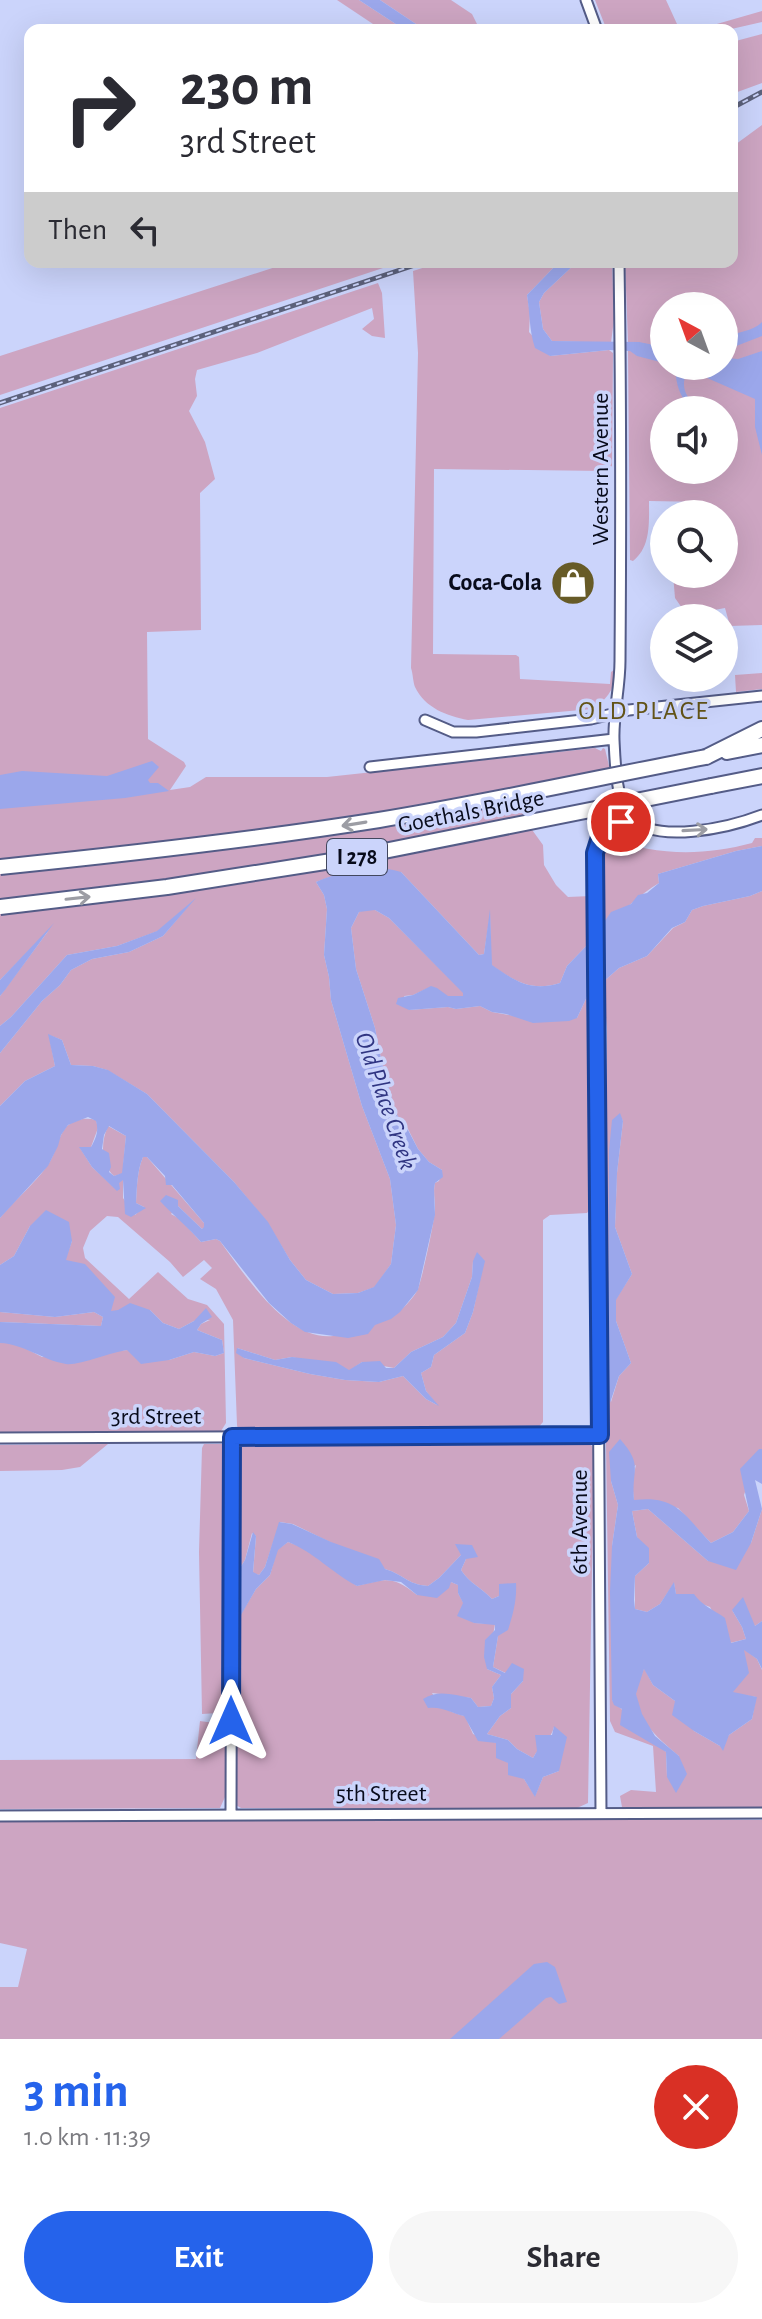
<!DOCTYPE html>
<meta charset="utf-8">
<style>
:root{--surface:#fff;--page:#f7f7f7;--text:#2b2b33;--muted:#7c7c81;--accent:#2563eb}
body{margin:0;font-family:"Alegreya Sans",sans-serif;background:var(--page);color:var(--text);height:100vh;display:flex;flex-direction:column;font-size:30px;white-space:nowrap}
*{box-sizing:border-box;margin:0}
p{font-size:26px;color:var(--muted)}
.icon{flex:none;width:44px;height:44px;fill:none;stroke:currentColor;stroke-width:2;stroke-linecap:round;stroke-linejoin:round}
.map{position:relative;height:2039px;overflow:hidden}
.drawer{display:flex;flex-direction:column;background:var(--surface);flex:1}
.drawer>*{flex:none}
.guide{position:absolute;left:24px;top:24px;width:714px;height:244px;border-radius:16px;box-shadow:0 8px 32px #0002;background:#fff;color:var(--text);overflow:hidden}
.needle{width:52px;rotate:319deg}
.tools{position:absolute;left:650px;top:292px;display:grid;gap:16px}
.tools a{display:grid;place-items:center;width:88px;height:88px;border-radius:50%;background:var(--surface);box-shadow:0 8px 32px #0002;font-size:40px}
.pin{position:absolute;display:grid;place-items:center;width:68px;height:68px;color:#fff;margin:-34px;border:4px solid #fff;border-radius:50%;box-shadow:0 2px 8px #0007}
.me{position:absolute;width:88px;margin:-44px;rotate:0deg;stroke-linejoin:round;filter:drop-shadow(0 0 6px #0008)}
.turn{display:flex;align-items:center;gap:28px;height:168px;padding:0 24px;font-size:36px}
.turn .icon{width:104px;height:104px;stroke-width:2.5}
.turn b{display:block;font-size:56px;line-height:68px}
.then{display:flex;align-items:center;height:76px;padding:0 24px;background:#0003;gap:16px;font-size:30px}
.round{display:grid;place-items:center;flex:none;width:84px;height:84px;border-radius:42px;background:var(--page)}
.head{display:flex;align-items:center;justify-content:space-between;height:136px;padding:0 24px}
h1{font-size:48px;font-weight:700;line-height:60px;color:var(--accent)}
.primary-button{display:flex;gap:16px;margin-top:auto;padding:16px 24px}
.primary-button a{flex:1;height:92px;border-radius:48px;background:var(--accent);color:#fff;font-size:32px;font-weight:700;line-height:92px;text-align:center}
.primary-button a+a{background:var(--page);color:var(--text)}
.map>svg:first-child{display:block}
</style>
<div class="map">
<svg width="762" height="2039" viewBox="0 0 762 2039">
<rect width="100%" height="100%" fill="#cbd4fb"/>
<path fill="#cda5c2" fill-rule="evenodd" d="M337,0h22l46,30h-23z
M380,0h71l21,14 8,16h-55z
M595,0h71l11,24 -5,5 1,1h-70l3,-2z
M762,11v11l-35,8h-31z
M762,34v49l-30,11v-52z
M762,125v500l-32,1 -5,-18 -38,7 -12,-17 -2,-24h51v-60h-16l-1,-12 -58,-1c0,21 2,46 -16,60l-3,-1 -2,-209h3l2,-9h-5l-3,-80h107v-115zM664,306h60v60h-60zM664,410h60v60h-60z
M291,262h92v6l-383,127v-39z
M441,262h118l-32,33 3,19 -1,18 21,24 59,-6 4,3 -1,113 -7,5 -171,-2 -1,185 83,1 3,2 1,22 90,5 1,-12 3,-2c3,17 -7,30 -22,39l-124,11c-21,-4 -43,-12 -53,-33 -2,-5 -2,-13 -4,-19l7,-315 -5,-82z
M577,262h35l2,57 -3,24 -59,-2 -9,-12 -4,-27 5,-9z
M378,283l4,10 3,45 -13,-2 -10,-7 12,-10 -2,-11 -115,45 -60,17 -2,9 2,17 -8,15 16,31 10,37 -15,14 1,137 -54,2 1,107 36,23 2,4 -16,24 20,-3 16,-10h121l268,-29 6,3 2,-3 2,1 5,21 -84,16 4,41 13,18 1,20 12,20 12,12 23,-1 1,44 -25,26 -7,17c-29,9 -45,-2 -69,-18l-1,-51 -6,40 -5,1 -78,-83h-58l-27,10 8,13 3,14 -3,46 5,22 2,23 31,106 28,73 6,46 -5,39 -16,23 -17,6 -25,1 -27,-14 -16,-20 -23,-38 -33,-40 -87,-88 -40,-24 -14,-4 -22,-1 -9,-25 -13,-5 6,31 -30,15 -25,25v-53l42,-52 18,-16 11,-15 21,-11 37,-7 34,-16 28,-33 -33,28 -41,15 -50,9 -56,62 -11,9v-30l49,-66 -49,50v-572z
M762,673v16l-26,3 -1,-17z
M609,838c47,18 95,18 143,5l3,-5h7v8l-26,5 -78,23 1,9c-10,6 -18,12 -26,19 -14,13 -18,3 -31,25l1,-77z
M762,891v558h-3l-15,46 5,16 -16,21 -22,11 -33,-35 -44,-7 -2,-20 4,-16 -25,16 7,24 -6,41v154l54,52 1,25 12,-21c-18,-15 -44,-36 -43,-63 1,-8 6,-18 8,-25l9,17 22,16 19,30 26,15 9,-11 23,-16 4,-22 -24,-4 12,-44 13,10 5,11v138l-140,-1 -2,-11 11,-6 25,2 -3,-46 -38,-14 -5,-11 -4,-277 1,-415 -4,-47 16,-14 28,-12 26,-28 12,-6 7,-12 11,-4 47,-10zM619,1114l4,7 -6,52 -2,54 17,47 -16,25v22l15,42 -12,13 -8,26 -3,-10z
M366,909l9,1 14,8 74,74v4l-15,1 -17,-10 -18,8 -9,1 5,14 39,-3 8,2 24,-3 12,6 23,4 62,2 15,-32 1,219 -6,8 -37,2 -7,5v202l-8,9 -292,1 -5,-2 -1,-5 -4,-105 -17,-31 -16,-10 12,-11 -8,-8 -21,17 -13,-15 -52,-45 -11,-1 -17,15 -7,17 2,10 44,41 29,-27 30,27 19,6 17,19 2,99 -5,8 -221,1v-89h15l27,14 86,-7 41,10 25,-8 21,4 9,-3 -2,-13 -25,-10 4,-6 9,-4 -16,1 -15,8 -16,-6 -13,-13 -40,2 -45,-52 7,-19 -42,-15 -16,30 -14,9v-47c14,-18 34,-33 47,-52 9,-11 10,-29 20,-40 8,-7 19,-9 29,-6l2,8 -7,19 -11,1 12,19 25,23 4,-16 -7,2c-14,-13 -13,-35 -6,-50l18,10 -3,32v30l12,17 9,-8 -8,-4c1,-16 1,-32 7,-46h4l57,66v5l-2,1 -24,-23 -7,8 9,5 21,23 15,-3 4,2c24,33 67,100 113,95 10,-1 20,-5 30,-8 22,-6 42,-17 54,-37 4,-6 19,-76 18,-84 0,-9 -2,-15 0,-24l4,-2 3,-11 -13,-8 -11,-13 -10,-20 -10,-12 -4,-10 -13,-48 -6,-31 -19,-59 -5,-41 8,-16zM473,1261h11l-11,51 -8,21 -31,22 -3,12 -10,6 5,18 11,14 -11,-6 -23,-23 -24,6 -34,-2 -35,-6 -66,-16 -7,-10 38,12 17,-3 57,14 13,-9 32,6 17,-16 32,-15 13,-14 16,-46z
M0,1312l55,5 39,-5 9,5 -2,9 -101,-4z
M582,1440l10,6 2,8 -6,349 -11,5h-336l-7,-4 2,-349 3,-8 7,-6zM280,1522l13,2 92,45c20,6 21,15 43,17l11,-8 22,-23 5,4 -5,11c9,14 20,17 31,29l7,-3 -1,40 -5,31 30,14 -12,13v14l-11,8 -13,18 21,6 9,9 16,9c6,-12 18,-18 21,-31l5,44 -16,6 -8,19 -11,-17 -16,-16 -12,-20 -23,-9 -8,-18c-17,-4 -24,-9 -33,-23l39,5 7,9 13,-1 3,-8 -2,-11 9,-12 -14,-6 8,-45 -21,-1 -16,-30v-8l-7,-3 -34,13c-25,-20 -31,-16 -60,-9l-53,-38 -16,-6 -11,8 -7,25 -14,14 -15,25 -3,-43 7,-11 7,-27 4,3 -3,37 6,2 6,-8z
M108,1444l-28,23 -18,3 -62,1v-26z
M204,1444h20l3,3 -3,262 -6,4 -16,1 -3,-162 3,-104z
M648,1509l60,52 43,-18 11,-34v112l-7,5 -23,-16 10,17 4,12 -16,4 -20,-36 -34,-13 -2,-11 -14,21 -13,8 -12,-3v-33l14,-13 -12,-26 -5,-26z
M200,1721l21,3 5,6 -1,67 -5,11 -220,1v-49l196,-1z
M646,1819l116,1v219h-762v-52h18l9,-38 -27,-6v-122z"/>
<path fill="#9ba7eb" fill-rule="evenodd" d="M359,0h21l45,30h-20z
M559,262h18l-33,31 -5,9 4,27 9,12 87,1 25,5v16l-27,-7 -7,-5 -21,-1 -59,6 -15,-8c-6,-18 -5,-35 -8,-53z
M762,322v14l-36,14 1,8 11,1 24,-8v104l-7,-28v-28l-57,-25h-12c-6,16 2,24 13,36h-6c-14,-13 -17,-26 -18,-44h49v-27c12,-8 29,-7 38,-17z
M152,761l7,6 -11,13 2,3h8l11,8 -44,7 -125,11v-34l22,-4 85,5z
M762,846v45l-12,5 -47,10 -11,4 -7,12 -13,6 -25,28 -28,12 -16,14 -11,4 -15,32 -8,3 -36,2 -27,-9 -14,-2 -12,-6 -24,3 -8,-2 -39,3 -13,-6 2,-6 15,-3 18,-9 6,2 11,8h15v-3l-74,-75 -14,-8 -16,2 -8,16 5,41 19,59 6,31 13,48 4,10 10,13 10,19 11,13 13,8 1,7 -8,6 -1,6 1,26 -17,75 -18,22 -9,7 -16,6 -7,9 -20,4 -43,-6 -14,-9 -22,-20 -49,-62 -4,-2 -15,3c-13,-15 -28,-27 -41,-41l6,-6 12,5v6l24,23 2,-2v-4l-32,-38h-6l-1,-9 -18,-19h-4c-6,14 -6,30 -7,46l10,5 -15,9 -6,-3 -2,-34 -4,3 1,6 -3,2 -25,-24 -13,-20h12c5,-9 8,-16 5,-26l-8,-4 -20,8 -7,10 -3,11 -10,20 -48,52v-112l25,-25 30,-15 -7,-32 14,6 9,25 22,1 15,4 39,24 87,88 34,40 22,38 16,20 27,14 25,-1 16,-6 17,-23 5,-39 -6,-46 -28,-73 -31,-106 -2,-23 -5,-22 3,-46 -3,-14 -8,-13c27,-11 56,-19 85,-10l78,83 5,-1 6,-45 2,56c23,16 39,27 68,18l7,-17 25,-26 19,-28 20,-8 7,-9 9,-2 12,-10 -1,-9 78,-23zM109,1126l17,10 -4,37 -8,3 -5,-4 2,-5 -2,-14 -7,-4 2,-14z
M196,898l-33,38 -34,16 -37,7 -21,11 -11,15 -18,16 -42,52v-27l11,-9 56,-62 50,-9 40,-15z
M54,923l-49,67 -5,6v-16z
M620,1113l3,8 -6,52 -2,54 17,47 -16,26v21l15,42 -12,13 -9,27 -2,-11 1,-241 3,-31z
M46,1210l23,12 3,19 -6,19 19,4 30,33 -4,14 7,-1 12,-7 20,7 13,13 16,6 15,-8 12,-13 6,9 -11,7 -4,6 25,10 2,13 -9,3 -21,-4 -25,8 -28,4 -14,-14c-15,2 -49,16 -61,14 -24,-4 -42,-20 -66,-21v-21l101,4 2,-9 -9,-5 -39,5 -55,-5v-47l14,-9 16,-30z
M477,1252l8,9 -12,51 -8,21 -31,22 -3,12 -10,6 5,18 13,15 -13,-7 -23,-23 -24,6 -34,-2 -35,-6 -66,-16 -8,-5 1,-5 38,12 17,-3 44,5 13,8 13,-8 18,-1 6,7h8l17,-16 32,-15 13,-14 16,-46 1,-16z
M620,1439c24,27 11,30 14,61 43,-5 50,15 77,43l22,-11 16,-21 -9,-42 19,-20h3v35l-7,-4 7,29 -11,34 -15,27 -28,-9 -60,-52 -16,2 5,26 12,11v15l-14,13 -1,24 1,9 12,3 13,-8 14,-22 2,12h18c7,11 20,16 31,24l6,25 15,-4 -4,-12 -10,-17 11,-13 12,29 7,-5v48l-5,-10 -13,-9 5,23 -16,19 24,5 -5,22 -23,16 -6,16 -3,-5 -26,-15 -22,-16 3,-14 -22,-16 -9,-16 -8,25 6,20 13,22 24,20 8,18 -11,19 -9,-16 -1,-25 -46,-27 2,-16 -8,-4 -2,-5 -2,-108 2,-46 6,-41 -7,-24 -2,-29z
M279,1522l13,2 39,18 48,17 6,10c20,6 21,15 43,17l11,-8 22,-23 -6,-11 17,1 6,12 -12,2 -5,11c9,14 20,17 31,29l7,-3v-12l17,-1c1,17 -3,31 -8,47l-10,6 -5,31 12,6 7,-10 12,6 -1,12 -12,13v14l-11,8 -13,18 21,6 9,9 16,9 4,-7 -2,-16h17l2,-9 13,11 -8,34 -16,6 -8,20 -11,-18 -16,-4v-12l-12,-5v-15l-18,-2 -14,-25c-13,-3 -22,-10 -36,-8l-5,-9c15,-10 31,-4 48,-1l7,9 13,-1 3,-8 -2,-11 9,-12 -14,-6 -3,-12 1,-17 10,-10v-5l-21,-2 -17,-7 6,-13 -5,-10v-8l-7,-3 -2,6 -12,10 -20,-3 -16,-13 -16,-2 -28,6c-25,-13 -43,-34 -69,-44l-10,8 -8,25 -14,14 -15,26 -2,-6 -1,-38 7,-11 8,-28 3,4 -3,36 6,3 6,-8z
M547,1962l8,5 12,35 -8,2 -8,-7 -5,1 -47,41h-49l84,-75z"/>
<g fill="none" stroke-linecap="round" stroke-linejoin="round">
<g stroke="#545c87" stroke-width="13">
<path id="minor" d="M586,0l11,30
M619,262c2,133 2,266 1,399 0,27 -7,53 -6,79 1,20 2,60 15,76 25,30 102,11 133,-1
M425,720l28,12h23l115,-13 38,-9 133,-14
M370,767l244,-28
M0,1438l600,-3
M601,1813l-6,-960 6,-19 29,-18
M231,1815l1,-378
M0,1816l762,-3"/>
</g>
<g stroke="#545c87" stroke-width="18">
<path id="highway" d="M727,752l35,-7
M706,757l56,-28
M711,786l51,-10"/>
</g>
<use href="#minor" stroke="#fff" stroke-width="9"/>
<use href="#highway" stroke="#fff" stroke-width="14"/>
<g stroke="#5c617b" stroke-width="5">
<path id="rail" d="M732,108l30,-16
M0,403l424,-141"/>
</g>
<use href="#rail" stroke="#cbd4fb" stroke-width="2" stroke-dasharray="6" stroke-linecap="butt"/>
<g stroke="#545c87" stroke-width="18" stroke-linecap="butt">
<path id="highway-bridge" d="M0,867c127,-13 253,-27 379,-47 109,-18 218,-42 327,-63
M0,907l167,-20 177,-28 367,-73"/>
</g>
<use href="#highway-bridge" stroke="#fff" stroke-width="14"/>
</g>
<defs><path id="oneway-shaft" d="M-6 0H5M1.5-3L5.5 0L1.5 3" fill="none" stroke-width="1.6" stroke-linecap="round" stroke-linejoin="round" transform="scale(2)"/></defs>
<g stroke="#9c9da4">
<use href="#oneway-shaft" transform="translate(354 824) rotate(171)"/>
<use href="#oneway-shaft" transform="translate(695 830) rotate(-3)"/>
<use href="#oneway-shaft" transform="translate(78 898) rotate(-6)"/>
</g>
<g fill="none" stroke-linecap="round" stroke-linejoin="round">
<g stroke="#184099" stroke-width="20">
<path id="route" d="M231,1721l1,-284 368,-2 -5,-582 6,-19 20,-12"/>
</g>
<use href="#route" stroke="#2563eb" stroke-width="14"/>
</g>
<defs>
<g id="shop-disc" transform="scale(2.3)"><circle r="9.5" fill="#675b27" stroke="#cbd4fb"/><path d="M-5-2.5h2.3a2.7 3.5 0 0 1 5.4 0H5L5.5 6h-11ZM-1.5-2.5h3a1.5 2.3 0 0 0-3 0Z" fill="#fff"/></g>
</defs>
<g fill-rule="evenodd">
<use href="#shop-disc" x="573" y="583"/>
</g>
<g text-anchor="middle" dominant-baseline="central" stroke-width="7" stroke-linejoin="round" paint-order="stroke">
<rect fill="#cbd4fb" stroke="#42475e" stroke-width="2" x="327" y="839" width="60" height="36" rx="6"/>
<g font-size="22" font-weight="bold" fill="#080b1b">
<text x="357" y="857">I 278</text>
</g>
<g font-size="24" fill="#080b1b" stroke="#cbd4fb">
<text transform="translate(601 469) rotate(-90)">Western Avenue</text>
<text transform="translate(471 812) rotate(-11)">Goethals Bridge</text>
<text x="156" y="1417">3rd Street</text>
<text transform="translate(580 1522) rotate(-90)">6th Avenue</text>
<text x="381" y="1794">5th Street</text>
</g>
<g font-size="24" font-weight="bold" fill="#080b1b" stroke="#cbd4fb" text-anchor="end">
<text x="542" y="583">Coca-Cola</text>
</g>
<g font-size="26" letter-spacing="2" fill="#635418" stroke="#cbd4fb">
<text x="644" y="711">OLD PLACE</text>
</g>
<g font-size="26" font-style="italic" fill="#303582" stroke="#cbd4fb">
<text transform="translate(386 1101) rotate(71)">Old Place Creek</text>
</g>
</g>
</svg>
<div class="tools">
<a><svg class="needle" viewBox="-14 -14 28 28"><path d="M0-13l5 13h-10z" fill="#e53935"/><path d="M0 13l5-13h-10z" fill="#7c7c81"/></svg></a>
<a><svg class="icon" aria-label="sound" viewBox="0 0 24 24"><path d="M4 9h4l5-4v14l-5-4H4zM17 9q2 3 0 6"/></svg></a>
<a><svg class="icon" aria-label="search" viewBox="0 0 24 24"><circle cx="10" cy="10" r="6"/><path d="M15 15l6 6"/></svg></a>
<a><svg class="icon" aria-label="layers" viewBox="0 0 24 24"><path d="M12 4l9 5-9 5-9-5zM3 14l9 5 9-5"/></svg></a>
</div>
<div class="pin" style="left:621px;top:822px;background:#d93025"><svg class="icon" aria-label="arrive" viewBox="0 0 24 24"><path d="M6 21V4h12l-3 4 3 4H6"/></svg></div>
<svg class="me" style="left:231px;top:1721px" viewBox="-20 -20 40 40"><path d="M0-17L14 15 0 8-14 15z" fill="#2563eb" stroke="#fff" stroke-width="4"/></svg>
<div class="guide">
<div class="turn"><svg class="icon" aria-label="right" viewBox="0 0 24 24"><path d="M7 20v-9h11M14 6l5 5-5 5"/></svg><div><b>230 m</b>3rd Street</div></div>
<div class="then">Then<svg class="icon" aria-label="left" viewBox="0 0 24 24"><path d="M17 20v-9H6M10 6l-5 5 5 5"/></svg></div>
</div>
</div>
<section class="drawer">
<div class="head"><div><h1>3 min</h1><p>1.0 km · 11:39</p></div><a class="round" style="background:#d93025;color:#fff"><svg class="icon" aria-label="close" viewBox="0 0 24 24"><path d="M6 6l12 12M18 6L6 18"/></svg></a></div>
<div class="primary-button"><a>Exit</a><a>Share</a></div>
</section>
